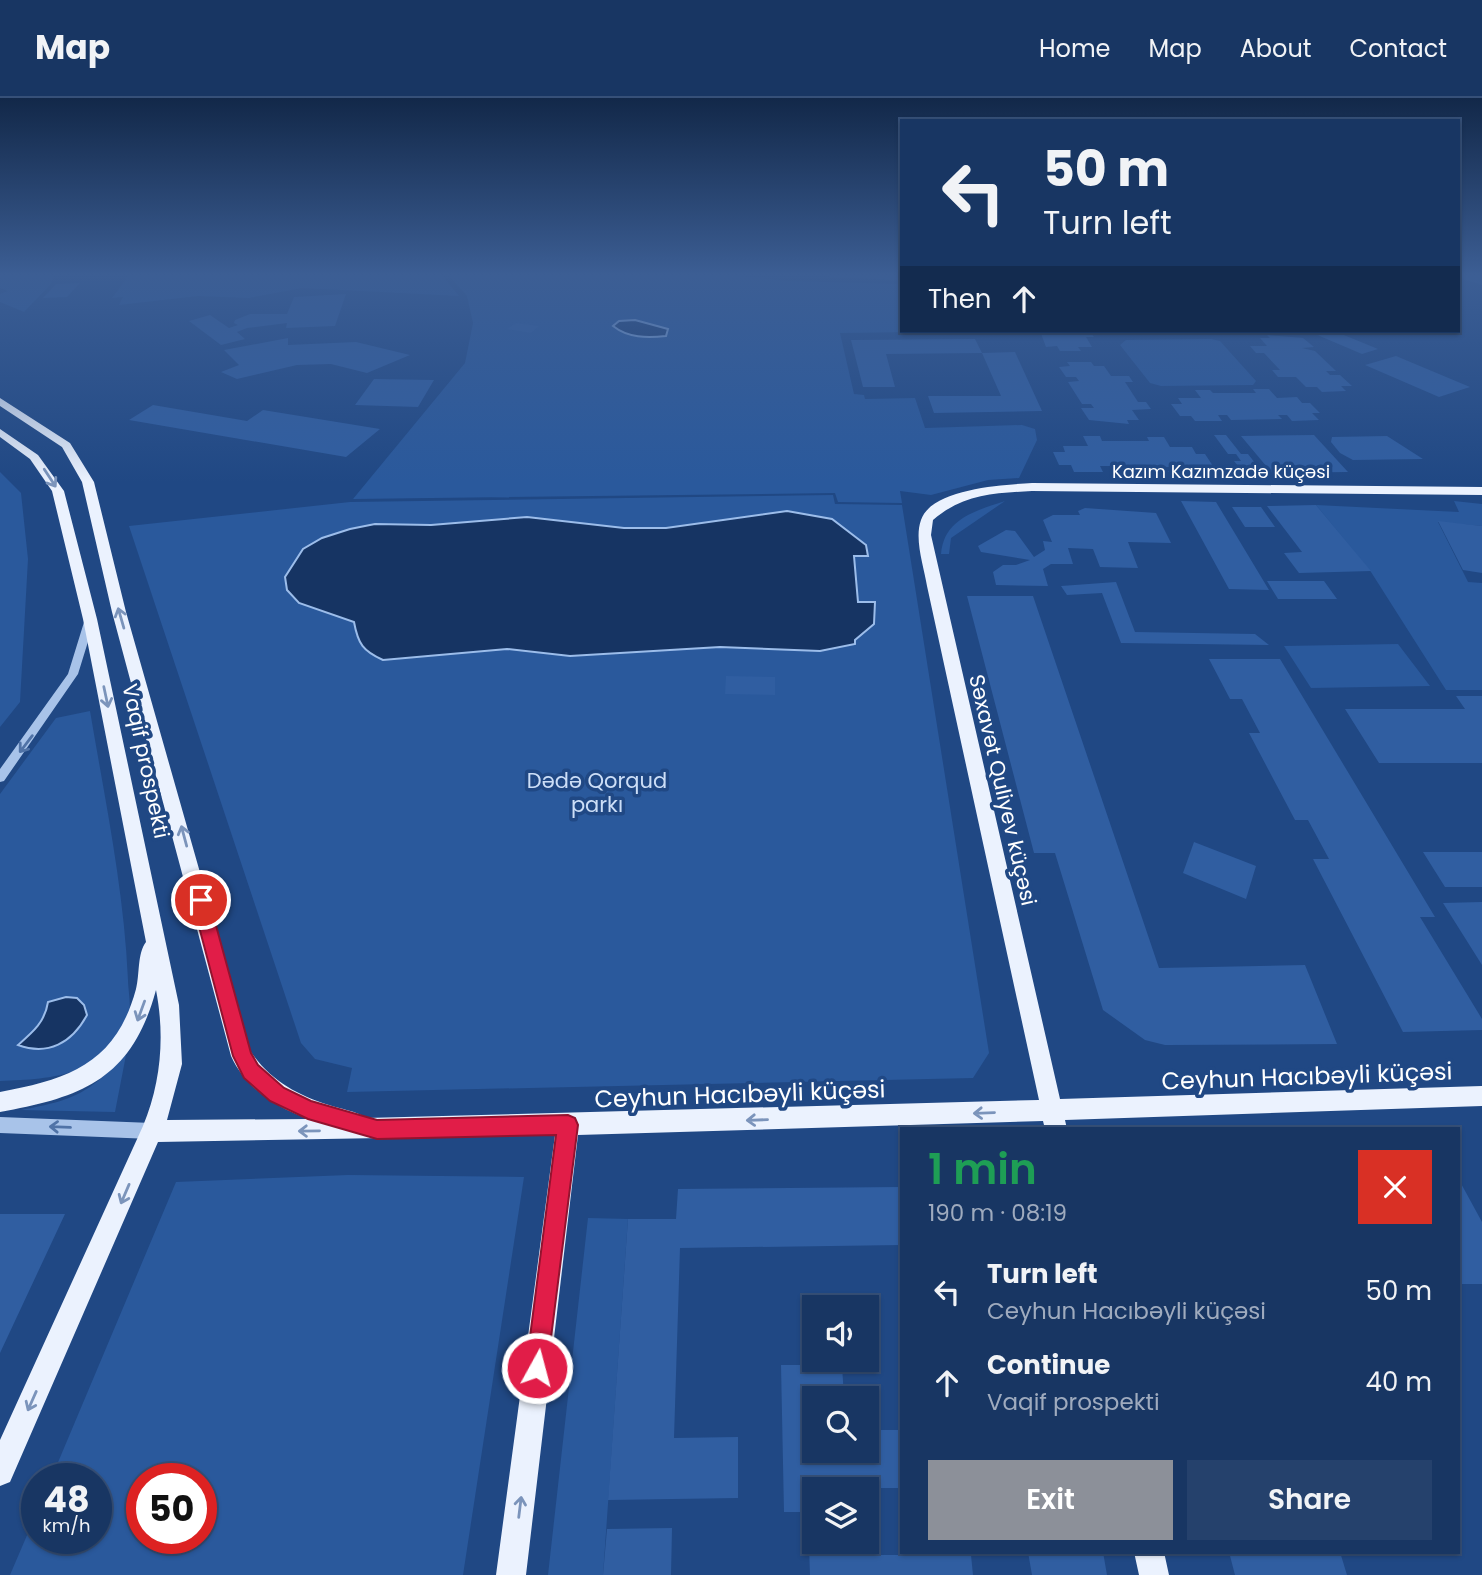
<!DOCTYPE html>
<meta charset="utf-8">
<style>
:root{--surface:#183663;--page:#25416c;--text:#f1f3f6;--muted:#9fabbe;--line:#365078;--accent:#8c9099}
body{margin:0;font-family:Poppins,sans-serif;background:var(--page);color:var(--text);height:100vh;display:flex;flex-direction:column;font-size:26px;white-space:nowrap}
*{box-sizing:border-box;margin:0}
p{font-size:23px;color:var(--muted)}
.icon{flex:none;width:38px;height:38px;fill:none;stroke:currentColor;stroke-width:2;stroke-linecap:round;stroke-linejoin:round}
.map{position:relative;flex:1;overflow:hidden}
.panel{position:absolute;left:900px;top:1029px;width:560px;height:427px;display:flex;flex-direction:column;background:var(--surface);border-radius:0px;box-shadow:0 2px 5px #0004,0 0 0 2px var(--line)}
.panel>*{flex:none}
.top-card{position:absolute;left:900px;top:21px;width:560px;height:214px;border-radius:0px;box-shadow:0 2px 5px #0004,0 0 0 2px var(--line);background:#183663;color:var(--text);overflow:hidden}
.tools{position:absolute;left:802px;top:1197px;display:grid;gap:14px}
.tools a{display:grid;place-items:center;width:77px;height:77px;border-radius:0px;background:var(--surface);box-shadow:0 2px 5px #0004,0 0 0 2px var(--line);font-size:35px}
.speed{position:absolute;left:21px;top:1365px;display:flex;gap:14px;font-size:35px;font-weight:700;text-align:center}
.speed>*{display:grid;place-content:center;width:91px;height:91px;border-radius:50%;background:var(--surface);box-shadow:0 2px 5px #0004,0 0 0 2px var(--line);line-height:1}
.speed small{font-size:18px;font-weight:400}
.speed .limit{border:10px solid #d22;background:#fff;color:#111}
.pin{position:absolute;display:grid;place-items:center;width:60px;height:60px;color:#fff;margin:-30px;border:4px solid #fff;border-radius:50%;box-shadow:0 2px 7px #0007}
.me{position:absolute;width:77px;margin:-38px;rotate:7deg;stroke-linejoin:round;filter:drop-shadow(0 0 5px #0008)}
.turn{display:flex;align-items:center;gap:24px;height:147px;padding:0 28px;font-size:32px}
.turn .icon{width:91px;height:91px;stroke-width:2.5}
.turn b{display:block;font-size:49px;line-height:60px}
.then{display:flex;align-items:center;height:66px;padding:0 28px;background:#0003;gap:14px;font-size:26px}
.round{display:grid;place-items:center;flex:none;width:74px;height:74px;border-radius:0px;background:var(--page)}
.head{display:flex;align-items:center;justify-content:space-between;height:119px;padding:0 28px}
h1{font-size:42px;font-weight:600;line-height:52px;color:#1e9e55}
.action{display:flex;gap:14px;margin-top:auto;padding:14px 28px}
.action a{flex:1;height:80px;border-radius:0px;background:var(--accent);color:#fff;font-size:28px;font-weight:600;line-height:80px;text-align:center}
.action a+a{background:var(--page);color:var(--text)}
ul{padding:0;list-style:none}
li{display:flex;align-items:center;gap:21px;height:91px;padding:0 28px}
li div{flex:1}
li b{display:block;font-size:26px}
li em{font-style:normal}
header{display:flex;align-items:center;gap:42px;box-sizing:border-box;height:98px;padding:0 35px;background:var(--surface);border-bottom:2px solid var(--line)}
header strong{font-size:33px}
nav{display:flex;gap:38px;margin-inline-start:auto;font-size:24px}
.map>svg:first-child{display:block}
</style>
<header>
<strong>Map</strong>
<nav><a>Home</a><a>Map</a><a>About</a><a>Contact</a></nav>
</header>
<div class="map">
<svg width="1482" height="1477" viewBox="0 0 1482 1477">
<rect width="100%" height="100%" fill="#204884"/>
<path fill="#2a599c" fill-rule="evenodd" d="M0,177h55l-5,10 -26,27 -24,-10v-8l8,-3 -8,-3z
M129,177h313l17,21 -157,-8 -53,10 -51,-2 -79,9 4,-8 -11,1z
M448,177h280l61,6 112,3v47h97l-158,2 14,61 10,1 1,4 50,-1 10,30 97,-3 13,4 2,11 -18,38 -31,2 -57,15 -31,-4 2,12 -64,-1 -3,-9 -482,6 112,-136 8,-40 -6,-27z
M1211,241l9,2 36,40 -3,4 -92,1 -11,-3 -30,-38 6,-5z
M0,374l21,21 7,66 -8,143 -20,25z
M833,397l2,9 67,1 87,548 -16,25 -626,14 5,-24 -37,-9 -14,-16 -172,-517 221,-24z
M1005,403l-54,37 -2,16h-8c3,-35 34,-43 64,-53z
M1454,403l28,3v22l-44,-4 30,60 14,1v107h-36l-75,-118 -55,-67 143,7z
M1398,546l32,42 -119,2 -27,-42z
M90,613c15,89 34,178 38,269 0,10 4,27 0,37 -24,59 -73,62 -128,64v-287l56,-76z
M126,957l-11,57 -94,-2c54,-10 66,-16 105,-55z
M348,1077l176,2 -61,398h-453l27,-63v26h59v-59h-45l125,-297zM142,1381h59v59h-59z
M588,1120l40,1 -25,356h-55z"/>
<path fill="#163463" stroke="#9cbdea" stroke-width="2" d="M635,222l33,9 -2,7c-19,2 -38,2 -53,-10l6,-5z
M787,413l45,8 34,26 2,11h-14l4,46h17l-1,22 -19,16v4l-35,7 -100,-4 -150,9 -63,-7 -124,11c-20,-9 -25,-16 -29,-38l-55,-19 -12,-13 -2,-13 18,-28 19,-11 28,-9 25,-5 56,1 96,-8 97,11h42z
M66,899l11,1 7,7 3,10c-15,28 -39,41 -69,30 15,-13 27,-23 30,-43z"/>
<path fill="#305ea1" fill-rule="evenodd" d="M830,177h71v5l-71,-3z
M1458,177l24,1v9l-24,-8z
M80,185l-13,14 -24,1 13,-14z
M346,196l-11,32 -49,2 1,-5 -40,5 -10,4 8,7 -24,6 -32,-24 21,-6 19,13 9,-3 -4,-2 1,-3 15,-6h37l7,-17z
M516,225l23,3 -8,7 -24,-4z
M1040,233h50l4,6h-8l6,10h-14l3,4h-21l-3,-5 -11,1z
M1308,233h26l44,18 -16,5z
M1267,237l36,3 11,9 -12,1 13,3 21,20h-10l4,4h10l12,11h-11l5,5 -24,1 -5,-5h-11l-10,-10h-18l-6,-7h8l-16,-17h-8l-6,-7h17l-7,-8h10z
M288,240v7l68,-3 54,13 -43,18 -36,-9 -34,1 -60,14 -16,-7 18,-7 -15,-15z
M975,241l7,14 33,-1 27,59 -108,2 -6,-17h73l-19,-43 -96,1 9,33h-32l-12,-47z
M1396,258l74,31 -31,10 -74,-32z
M1067,264h24l3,4h10l7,10h18l4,6h-8l13,20h8l5,7 -19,1 7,10h-12l2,4 -40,-4 -8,-12h13l-3,-4h-9l-14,-22 11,-1 -3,-4h-10l-7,-10 11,-1z
M374,281l60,1 -16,27 -63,-2z
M1253,291h16l8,9 20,-1 5,6h8l10,10h-8l7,7 -27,1 -5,-6h-9l4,4 -51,1 -4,-5h-9l4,6h-27l-4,-5h-11l-9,-12h11l-4,-6h23l-6,-8h15l3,3h43z
M153,307l94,16 16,-11 117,19 -34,28 -217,-37z
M1214,337h12l15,19h7l18,23h-19l-13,-16h7l-5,-7h-8z
M1314,337l34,37 -76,1 -31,-37z
M1083,338h17l2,5h47l-2,-4h17l6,10h22l4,7h9l8,12h-9l5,8h-29l-4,-7h-10l3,5h-56l-2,-6h-11l3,6h-29l-3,-7h-12l-6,-13h12l-2,-6h25z
M1387,338l36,23 -70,1 -13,-7 -9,-11 1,-5z
M1181,403l35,1 53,88 -40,-1z
M1316,407l55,66 -72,2 -15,-20 18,-1 -35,-46z
M1232,409h29l14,20h-30z
M1085,410l71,5 15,30 -43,-1 10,26 -38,-1 -7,-18 -25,-1 5,16h-22l-8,5 5,17 -52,-1 -3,-13 10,-7h13l14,-5 -49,-8 -3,-6 28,-16 9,1 19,26 11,-7 -2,-9 9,1 -9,-22 10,-5h27l-2,-4z
M1438,423l44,5v47l-19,-3z
M1267,483h57l13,18h-59z
M1116,484l19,50 120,2 14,11 -148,-2 -19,-50 -35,2 -6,-9z
M967,498h66l126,372 146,-3 32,79 -172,1 -20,-5 -42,-30 -48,-157h-21z
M1209,561h71l155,258h-15l62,102v11l-79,2 -90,-173h16l-21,-39h-13l-46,-87h11l-18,-34h-12z
M726,578l49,1v18l-50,-1z
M1456,598h26v67h-103l-34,-54h120z
M1194,744l62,24 -10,33 -63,-26z
M1423,754h59v35h-37z
M1482,804v63l-39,-62z
M1458,1080l24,44v62h-24z
M901,1089v58l-221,3 -6,190 64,-1v61l-130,2 20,-281h48l2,-30z
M0,1116h65l-65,139z
M781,1267h61l2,33h-30v53h52v-21h35v58h-26l5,67h91l2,20h-163l-2,-63h-24zM814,1391h52v53h-52z
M672,1430l-1,47h-68l4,-46z
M1028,1454h75l4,23h-75z
M1229,1454h111l7,23h-112z"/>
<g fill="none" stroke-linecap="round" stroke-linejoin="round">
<path fill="#a8c3e9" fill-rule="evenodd" d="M90,518l5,3 -17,55 -74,107 -4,1v-13l68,-95 17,-55z
M0,1019l152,6 6,3 2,5 -2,5 -6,3 -152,-6z"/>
<path fill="#ebf2fe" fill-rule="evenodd" d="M0,300l70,45 24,39 32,130 125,440c19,28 46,43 78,53 12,4 27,6 37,13l673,-18 -112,-514c-3,-19 -13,-47 -6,-66 11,-32 83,-35 111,-37l450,4v8l-450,-4c-38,2 -69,3 -99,29l-2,15 129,564 422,-13v20l-417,14 2,9h-22l-2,-8 -465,14 -52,440h-30l59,-440 -397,7 -148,340 -10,4v-46l143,-314c18,-43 22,-90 13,-136 -24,88 -72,107 -156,122v-20c70,-13 116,-29 136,-103 4,-15 1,-35 10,-47l-63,-323 -31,-128 -22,-32 -30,-22v-8l38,26 26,36 33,128 82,386 3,59 -15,56 142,-1c-33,-12 -63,-30 -78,-63l-119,-444 -30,-130 -20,-35 -62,-41z
M1134,1454h30l5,23h-30z"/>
</g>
<defs><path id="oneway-shaft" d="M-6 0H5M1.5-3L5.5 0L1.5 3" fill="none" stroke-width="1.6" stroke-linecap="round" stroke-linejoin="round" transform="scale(1.75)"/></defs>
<g stroke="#7b94bb">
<use href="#oneway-shaft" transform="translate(50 380) rotate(57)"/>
<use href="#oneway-shaft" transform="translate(121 520) rotate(-106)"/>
<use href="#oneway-shaft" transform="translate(106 599) rotate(78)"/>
<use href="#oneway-shaft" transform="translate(184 738) rotate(-105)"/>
<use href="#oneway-shaft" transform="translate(141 913) rotate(110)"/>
<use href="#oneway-shaft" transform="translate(984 1015) rotate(178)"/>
<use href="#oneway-shaft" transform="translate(757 1022) rotate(178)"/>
<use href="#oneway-shaft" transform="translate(309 1033) rotate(179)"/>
<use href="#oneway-shaft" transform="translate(125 1096) rotate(113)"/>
<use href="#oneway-shaft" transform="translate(32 1303) rotate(114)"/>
<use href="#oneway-shaft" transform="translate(520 1409) rotate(-83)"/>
</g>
<g stroke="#5073a7">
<use href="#oneway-shaft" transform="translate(26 646) rotate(127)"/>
<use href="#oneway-shaft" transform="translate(60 1029) rotate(-178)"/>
</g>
<linearGradient id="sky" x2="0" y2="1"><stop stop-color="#122849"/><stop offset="0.46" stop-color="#3c5e94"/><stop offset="1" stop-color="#3c5e94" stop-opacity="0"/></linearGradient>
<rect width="1482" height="384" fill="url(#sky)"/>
<path fill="#e11d48" stroke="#92132f" stroke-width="2" d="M201,795l8,7 42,153 7,12 26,23 27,13 66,19 191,-5 7,3 3,7 -32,252 -9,3 -8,-3 -3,-9 30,-233 -179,4 -69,-20 -38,-18 -26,-23 -11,-22 -41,-156z"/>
<g text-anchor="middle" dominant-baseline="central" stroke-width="7" stroke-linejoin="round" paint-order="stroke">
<g font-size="18" fill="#fff" stroke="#204884">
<text x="1221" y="373">Kazım Kazımzadə küçəsi</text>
</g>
<g font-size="21" fill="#fff" stroke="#204884">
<text transform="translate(146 663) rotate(78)">Vaqif prospekti</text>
<text transform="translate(1003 692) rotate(77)">Səxavət Quliyev küçəsi</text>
</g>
<g font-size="21" fill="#ccdef7" stroke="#204884">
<text x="597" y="682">Dədə Qorqud<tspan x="597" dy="24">parkı</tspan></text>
</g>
<g font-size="24" fill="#fff" stroke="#204884">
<text transform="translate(1307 978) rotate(-2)">Ceyhun Hacıbəyli küçəsi</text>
<text transform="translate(740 996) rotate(-2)">Ceyhun Hacıbəyli küçəsi</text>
</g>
</g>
</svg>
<div class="tools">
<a><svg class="icon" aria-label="sound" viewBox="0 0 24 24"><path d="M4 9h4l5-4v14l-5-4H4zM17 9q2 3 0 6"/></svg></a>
<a><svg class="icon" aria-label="search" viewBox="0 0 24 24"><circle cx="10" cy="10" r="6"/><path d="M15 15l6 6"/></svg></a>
<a><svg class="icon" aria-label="layers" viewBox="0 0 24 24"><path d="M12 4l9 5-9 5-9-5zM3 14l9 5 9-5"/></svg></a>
</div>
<div class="speed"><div>48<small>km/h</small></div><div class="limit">50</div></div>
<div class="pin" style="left:201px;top:802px;background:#d93025"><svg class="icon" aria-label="arrive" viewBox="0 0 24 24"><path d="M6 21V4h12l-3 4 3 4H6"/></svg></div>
<svg class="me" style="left:537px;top:1270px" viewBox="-20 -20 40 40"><circle r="17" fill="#e11d48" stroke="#fff" stroke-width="3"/><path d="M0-11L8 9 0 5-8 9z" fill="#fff"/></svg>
<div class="top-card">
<div class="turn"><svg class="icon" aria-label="left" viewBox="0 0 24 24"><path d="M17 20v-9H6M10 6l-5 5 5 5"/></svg><div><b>50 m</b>Turn left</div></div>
<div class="then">Then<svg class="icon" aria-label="ahead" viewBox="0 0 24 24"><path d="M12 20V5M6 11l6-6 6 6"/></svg></div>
</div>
<section class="panel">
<div class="head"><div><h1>1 min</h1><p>190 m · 08:19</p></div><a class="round" style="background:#d93025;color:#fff"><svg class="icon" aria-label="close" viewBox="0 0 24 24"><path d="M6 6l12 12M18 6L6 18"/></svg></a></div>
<ul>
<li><svg class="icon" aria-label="left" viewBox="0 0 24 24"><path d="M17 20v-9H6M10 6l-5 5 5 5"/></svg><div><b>Turn left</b><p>Ceyhun Hacıbəyli küçəsi</p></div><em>50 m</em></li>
<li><svg class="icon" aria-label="ahead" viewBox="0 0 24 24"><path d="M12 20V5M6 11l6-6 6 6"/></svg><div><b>Continue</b><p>Vaqif prospekti</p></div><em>40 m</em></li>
</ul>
<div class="action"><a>Exit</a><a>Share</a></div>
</section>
</div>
